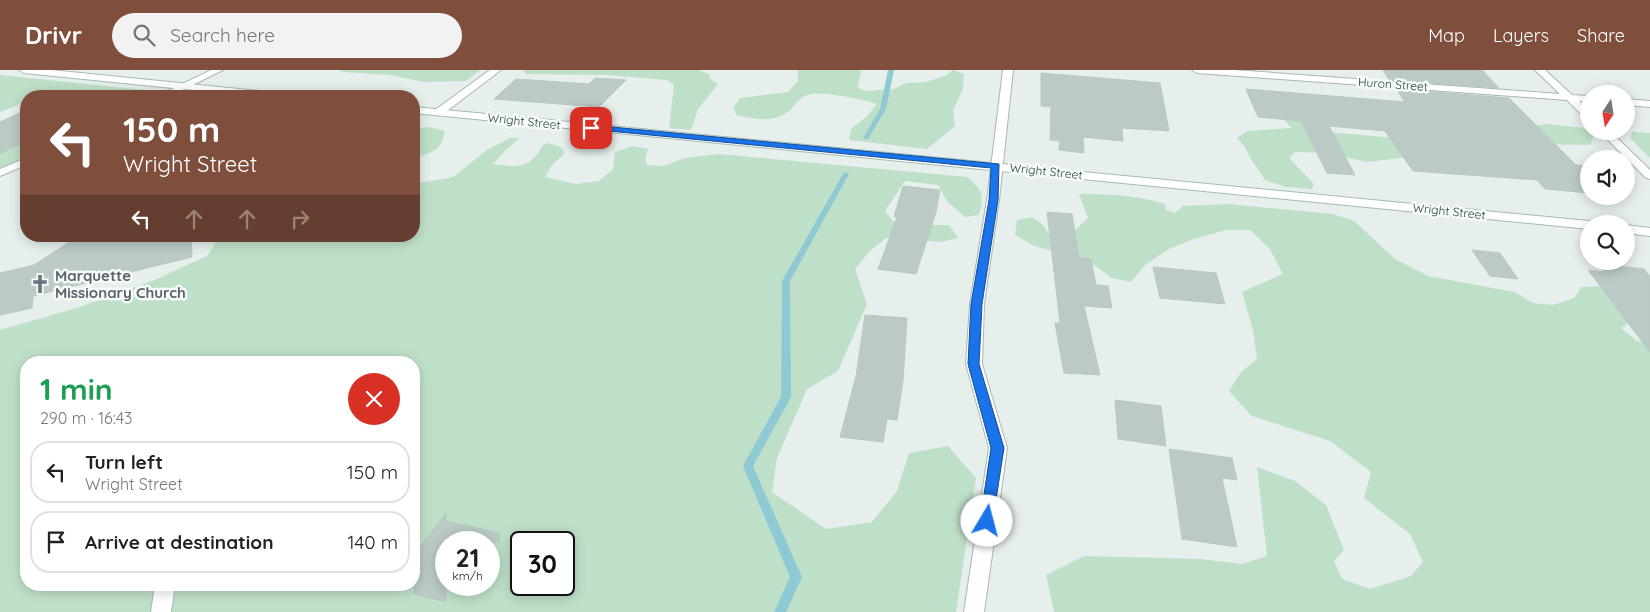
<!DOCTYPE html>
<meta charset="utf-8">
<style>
:root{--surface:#fff;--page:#f2f2f2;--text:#222;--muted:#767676;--line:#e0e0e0;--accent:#804e3d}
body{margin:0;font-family:Quicksand,sans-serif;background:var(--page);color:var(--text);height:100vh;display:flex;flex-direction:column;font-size:19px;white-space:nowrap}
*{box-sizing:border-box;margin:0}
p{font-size:16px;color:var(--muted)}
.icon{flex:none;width:28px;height:28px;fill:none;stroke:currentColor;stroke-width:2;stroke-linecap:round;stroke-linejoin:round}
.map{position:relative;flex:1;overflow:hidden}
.panel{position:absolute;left:20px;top:286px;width:400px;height:235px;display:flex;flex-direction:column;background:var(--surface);border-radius:20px;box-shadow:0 2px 12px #0003}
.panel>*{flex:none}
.banner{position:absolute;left:20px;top:20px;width:400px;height:152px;border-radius:20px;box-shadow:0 2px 12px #0003;background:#804e3d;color:#fff;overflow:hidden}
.needle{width:32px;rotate:192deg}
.buttons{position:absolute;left:1580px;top:15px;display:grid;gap:10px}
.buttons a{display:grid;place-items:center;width:55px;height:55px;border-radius:50%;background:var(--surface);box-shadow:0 2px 12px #0003;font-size:25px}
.speed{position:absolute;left:435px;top:461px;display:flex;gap:10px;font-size:25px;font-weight:700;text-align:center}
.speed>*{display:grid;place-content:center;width:65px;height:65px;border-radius:50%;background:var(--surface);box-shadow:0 2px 12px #0003;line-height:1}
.speed small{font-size:12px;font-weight:400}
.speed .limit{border:2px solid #111;border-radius:8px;background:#fff;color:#111}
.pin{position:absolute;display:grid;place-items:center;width:42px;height:42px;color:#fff;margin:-21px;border-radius:10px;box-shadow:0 2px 8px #0006}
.me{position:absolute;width:55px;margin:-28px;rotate:8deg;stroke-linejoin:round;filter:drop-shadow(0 0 4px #0008)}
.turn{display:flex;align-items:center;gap:18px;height:105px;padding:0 20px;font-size:22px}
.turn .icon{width:65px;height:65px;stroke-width:2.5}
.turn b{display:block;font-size:35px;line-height:42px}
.lanes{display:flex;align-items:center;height:48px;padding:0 20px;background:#0003;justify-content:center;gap:25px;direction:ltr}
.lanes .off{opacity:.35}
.round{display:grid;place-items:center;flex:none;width:52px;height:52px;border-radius:26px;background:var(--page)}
.overview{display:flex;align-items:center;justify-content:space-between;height:85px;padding:0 20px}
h1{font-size:30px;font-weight:800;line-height:38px;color:#1e9e55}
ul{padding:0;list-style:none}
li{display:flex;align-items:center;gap:15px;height:62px;margin:0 10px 8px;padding:0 10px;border:2px solid var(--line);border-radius:20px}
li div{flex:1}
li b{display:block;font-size:19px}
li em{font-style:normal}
header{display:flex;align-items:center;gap:30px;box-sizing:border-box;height:70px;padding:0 25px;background:var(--accent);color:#fff}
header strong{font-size:24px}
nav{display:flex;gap:28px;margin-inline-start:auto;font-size:18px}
.search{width:350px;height:45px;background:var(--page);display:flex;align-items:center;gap:12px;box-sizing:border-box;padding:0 18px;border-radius:28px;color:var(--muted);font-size:19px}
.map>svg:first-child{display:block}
</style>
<header>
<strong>Drivr</strong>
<div class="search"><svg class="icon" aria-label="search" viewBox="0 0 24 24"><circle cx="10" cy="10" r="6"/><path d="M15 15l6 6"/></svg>Search here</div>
<nav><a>Map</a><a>Layers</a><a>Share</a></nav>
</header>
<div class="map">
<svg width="1650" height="542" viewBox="0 0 1650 542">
<rect width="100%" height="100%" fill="#e6efeb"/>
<path fill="#bfe0c8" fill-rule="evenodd" d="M339,0h141l-14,11 -42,1 -34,-7 -47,-3z
M523,0h175l11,4 2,6 7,4 -20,25 -7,21 -22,-2 5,-43 -7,-5 -61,-5 -80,-1z
M798,0h63l-3,18 9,3 27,-2 12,-6 20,-1 21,-7 6,-5 11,4 -1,15 -10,21 2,16 -28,23 -78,-9 2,-11 16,-13 10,-12c-14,-5 -50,-12 -65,-10 -10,1 -15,8 -21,15 -15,15 -37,10 -55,6l-2,-8 6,-9 48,-6 10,-11z
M0,5l154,16 -6,5h-122v6l-26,10z
M1280,37l47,25 91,8 16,14 -67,8 -39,-9 -33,-1 -6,6 25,26 -2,5 -26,-2 -21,-7 -14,-21 -6,-12 -8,-9 10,-7 45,-3 -13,-13z
M1548,54l36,4 10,8 -4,9 -59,-1 -14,-16z
M429,57l16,4c-4,21 -12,21 -31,27v-29z
M1632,62l18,1v25l-20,-20z
M0,64l26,1v22l-26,13z
M510,68h10l-14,12 -13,14c25,3 36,6 50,-19l5,-2 15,5 1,6 -13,12 -6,11 31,7 23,-3 14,-12 2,-17 17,-6 16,3 -3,10 2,6 17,1 21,-8 34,-4 248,23c16,13 17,18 12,38l-14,2 -18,-16 -9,-16 -33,-4 -20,30 8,10 29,4h27l9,13 -17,4 -55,-4 -16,13 -15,18 12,35 -29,67 -31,18 -30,69 -5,34 54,37 46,-7 25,-31 12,-38 39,-7 28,32 -20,134h-956v-282l80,-23 72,-26 55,-25 13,-20h194v-52l39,-7 34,-27zM26,292h388v223h-388zM446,472h43v43h-43zM521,472h43v43h-43z
M1079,124c29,0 58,1 86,10l1,6 9,3 8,-7 46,-2 104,10 21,7 41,38 33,17 87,16 18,11 20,2 21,-7 7,-11 36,-1 16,34 -12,8 16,13 13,3v268h-596l-8,-37 38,-19 116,3 42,5 25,-8 -10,-89 38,14 31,24 18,45 -10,11 8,18 28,10 41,-13 12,-14 -13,-28 -46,-36 7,-26 -41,-31 -78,-25 -23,-25 12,-19 16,-13 -4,-29 -11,-38 41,-18 -14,-26 -19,-18h-24l-32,9 -25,10 -24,16 -14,17 -19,-4 -21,-15 -59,-18 -17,-10 2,-15 15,-3 11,8 6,9h22l17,-16z"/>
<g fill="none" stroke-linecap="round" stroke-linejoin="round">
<path fill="#8ec9d4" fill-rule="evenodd" d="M888,0h6l-8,39 -18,30h-4l-1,-1 17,-29z
M846,102l3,2 -59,107 1,116 -38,69 49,111 -16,35h-12l16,-35 -47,-111 38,-69 1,-116 61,-107z"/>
</g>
<path fill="#bbcac4" stroke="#b8c9c2" d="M1383,0h99l17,18 -110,-8z
M1041,3l119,10 9,48 -47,-3 1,13 -40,-4 1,16 -25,-3 1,-9 -10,-1 1,-33 -10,-1z
M595,8l31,2 -27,27 -105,-8 22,-20 73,5z
M1246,19l159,13 -9,-13 113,9 67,67 13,1v27l-44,-4 -8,-9 -124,-9 -28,-40 -56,-5 26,49 -28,-2 -26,-52 -43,-4z
M26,40v31l-26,13v-32z
M903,116l37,4 -4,22 -20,62 -38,-5 19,-52h-3z
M1047,142l25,2 7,44 12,1 5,26 12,1 4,22 -28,-2 16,69 -36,-2 -9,-50h5z
M96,166h95l1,21 -159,39 -1,12 -32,7v-42l34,-8 43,-28 19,2z
M1472,180l28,3 18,26 -28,-3z
M1598,194l46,5 6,7v76l-62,-82 16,2z
M1153,197l63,6 9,31 -65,-6z
M865,245l42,3 -4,63 -6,39 -10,-1 -4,23 -43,-5 16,-61z
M1115,330l46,6 5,40 -48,-7z
M1169,379l63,9 5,22 -15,-2 15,69 -55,-8z
M446,443v8l54,12 -1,9h-53v60l-32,-8v-39z"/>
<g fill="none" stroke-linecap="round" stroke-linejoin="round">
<g stroke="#a8b8b2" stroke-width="2">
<path id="street" d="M211,0h12l-53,26h-12z
M490,0h11l-58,44h-8v-4z
M1003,0h10l-14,130 -15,104 -2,60 25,84 -23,164h-20l25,-164 -23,-84 4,-60 17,-104z
M1192,0h42l326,24 -25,-24h10l27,25 17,1v6l-10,-1 10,9v9l-4,-1 -18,-18 -370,-27z
M1626,29l24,2v6l-24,-2z
M1599,61h11l40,39v9l-4,-1z
M26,88v7l-26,11v-7z
M155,515h20l-4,27h-20z"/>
</g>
<g stroke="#a4bbb3" stroke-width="2">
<path id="secondary" d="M19,0h32l227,23 5,3h-31l-228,-23z
M414,37l1175,114 5,3h-5v5l-1175,-116z
M1626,155l24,3v8l-24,-3z"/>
</g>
<use href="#street" fill="#fff" fill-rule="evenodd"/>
<use href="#secondary" fill="#fff" fill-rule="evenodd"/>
</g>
<path fill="#1a73e8" stroke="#114b97" d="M591,55l408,39 -1,36 -16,104 -3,60 25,84 -12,77 -5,1 -5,-1 -2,-4 11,-73 -23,-84 3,-60 18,-104 2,-32 -403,-39 -1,-1z"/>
<defs>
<g id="church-bare" transform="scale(1.5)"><path d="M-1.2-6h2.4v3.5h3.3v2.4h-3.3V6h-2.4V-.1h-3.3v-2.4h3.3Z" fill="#6b7280" stroke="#f7fbf9" stroke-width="2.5" paint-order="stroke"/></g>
</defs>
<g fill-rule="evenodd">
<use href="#church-bare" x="40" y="214"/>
</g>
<g text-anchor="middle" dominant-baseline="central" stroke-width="5" stroke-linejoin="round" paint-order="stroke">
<g font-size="12" fill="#24423a" stroke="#f7fbf9">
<text transform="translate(1393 14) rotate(4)">Huron Street</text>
<text transform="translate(524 51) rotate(6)">Wright Street</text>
<text transform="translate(1046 101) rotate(6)">Wright Street</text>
<text transform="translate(1449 141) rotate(6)">Wright Street</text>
</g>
<g font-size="15" font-weight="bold" fill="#5b616d" stroke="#f7fbf9" text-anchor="start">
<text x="55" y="205">Marquette<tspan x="55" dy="17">Missionary Church</tspan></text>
</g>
</g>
</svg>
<div class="buttons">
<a><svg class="needle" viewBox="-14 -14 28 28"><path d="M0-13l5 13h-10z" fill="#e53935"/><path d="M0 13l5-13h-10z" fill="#767676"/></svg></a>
<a><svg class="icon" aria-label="sound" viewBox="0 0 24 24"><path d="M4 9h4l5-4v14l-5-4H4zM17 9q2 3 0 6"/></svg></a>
<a><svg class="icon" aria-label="search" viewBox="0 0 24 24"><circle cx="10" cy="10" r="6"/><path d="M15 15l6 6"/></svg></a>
</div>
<div class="speed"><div>21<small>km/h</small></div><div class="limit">30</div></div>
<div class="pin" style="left:591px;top:58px;background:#d93025"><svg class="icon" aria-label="arrive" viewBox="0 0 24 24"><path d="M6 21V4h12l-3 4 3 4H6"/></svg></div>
<svg class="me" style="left:987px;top:451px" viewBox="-20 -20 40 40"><circle r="19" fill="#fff"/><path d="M0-13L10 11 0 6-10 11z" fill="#1a73e8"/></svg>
<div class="banner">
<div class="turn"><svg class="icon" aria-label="left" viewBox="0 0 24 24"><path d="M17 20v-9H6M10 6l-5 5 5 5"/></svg><div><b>150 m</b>Wright Street</div></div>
<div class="lanes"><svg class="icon" aria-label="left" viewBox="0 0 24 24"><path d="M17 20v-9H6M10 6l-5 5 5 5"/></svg><svg class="icon off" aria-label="ahead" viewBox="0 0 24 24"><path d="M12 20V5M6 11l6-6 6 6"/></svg><svg class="icon off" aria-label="ahead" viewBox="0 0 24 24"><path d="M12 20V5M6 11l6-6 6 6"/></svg><svg class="icon off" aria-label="right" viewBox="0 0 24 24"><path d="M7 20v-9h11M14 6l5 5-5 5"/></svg></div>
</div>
<section class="panel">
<div class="overview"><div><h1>1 min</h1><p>290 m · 16:43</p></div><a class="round" style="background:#d93025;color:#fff"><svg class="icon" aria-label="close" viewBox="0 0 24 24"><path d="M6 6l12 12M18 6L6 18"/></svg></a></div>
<ul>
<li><svg class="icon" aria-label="left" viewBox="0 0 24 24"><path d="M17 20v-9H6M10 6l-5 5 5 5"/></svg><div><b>Turn left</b><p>Wright Street</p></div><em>150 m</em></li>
<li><svg class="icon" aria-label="arrive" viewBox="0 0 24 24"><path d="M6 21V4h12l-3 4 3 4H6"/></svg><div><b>Arrive at destination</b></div><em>140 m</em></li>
</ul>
</section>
</div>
